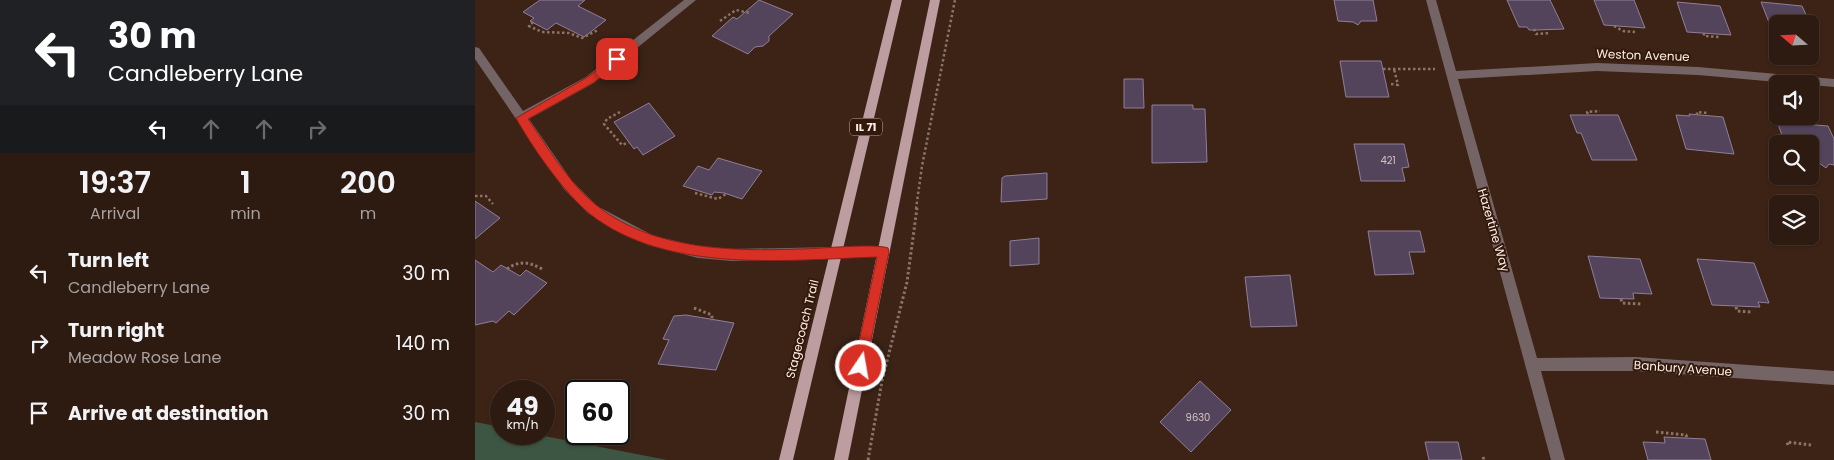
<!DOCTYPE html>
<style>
:root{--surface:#2d1a10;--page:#352319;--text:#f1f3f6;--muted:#a7a19f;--line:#483830}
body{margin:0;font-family:Poppins,sans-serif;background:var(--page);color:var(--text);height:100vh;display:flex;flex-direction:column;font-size:19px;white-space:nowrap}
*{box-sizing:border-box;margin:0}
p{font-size:16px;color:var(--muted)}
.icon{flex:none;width:28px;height:28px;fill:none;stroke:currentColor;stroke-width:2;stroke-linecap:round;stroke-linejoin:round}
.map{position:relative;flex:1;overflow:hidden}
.drawer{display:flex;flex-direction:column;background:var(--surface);width:475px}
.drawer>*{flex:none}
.hud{background:#202124;color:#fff;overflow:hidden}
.needle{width:32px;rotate:289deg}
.buttons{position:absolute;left:1294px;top:15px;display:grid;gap:10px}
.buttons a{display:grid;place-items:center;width:50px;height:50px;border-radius:8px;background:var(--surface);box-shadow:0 1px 4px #0004,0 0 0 1px var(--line);font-size:25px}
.speed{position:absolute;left:15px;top:380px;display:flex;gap:10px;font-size:25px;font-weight:700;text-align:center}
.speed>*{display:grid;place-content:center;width:65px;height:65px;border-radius:50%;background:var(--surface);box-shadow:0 1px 4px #0004,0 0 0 1px var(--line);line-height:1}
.speed small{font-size:12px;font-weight:400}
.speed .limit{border:2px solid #111;border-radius:8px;background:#fff;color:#111}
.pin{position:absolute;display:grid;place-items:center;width:42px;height:42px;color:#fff;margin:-21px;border-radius:10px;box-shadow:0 2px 8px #0006}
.me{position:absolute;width:55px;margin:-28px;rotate:12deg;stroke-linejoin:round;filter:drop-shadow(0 0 4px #0008)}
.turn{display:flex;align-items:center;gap:18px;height:105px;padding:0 25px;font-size:22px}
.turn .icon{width:65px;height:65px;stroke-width:2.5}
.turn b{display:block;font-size:35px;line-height:42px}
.lanes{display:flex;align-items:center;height:48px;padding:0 25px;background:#0003;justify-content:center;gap:25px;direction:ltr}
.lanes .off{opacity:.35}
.eta{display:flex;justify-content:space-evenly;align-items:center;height:85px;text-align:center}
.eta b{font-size:30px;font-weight:600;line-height:35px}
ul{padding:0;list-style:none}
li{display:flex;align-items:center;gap:15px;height:70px;padding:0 25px}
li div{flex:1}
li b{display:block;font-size:19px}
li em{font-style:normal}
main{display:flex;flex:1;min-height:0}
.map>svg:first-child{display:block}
</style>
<main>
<section class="drawer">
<div class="hud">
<div class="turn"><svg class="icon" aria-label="left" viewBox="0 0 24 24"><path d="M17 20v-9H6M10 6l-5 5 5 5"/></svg><div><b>30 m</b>Candleberry Lane</div></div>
<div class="lanes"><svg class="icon" aria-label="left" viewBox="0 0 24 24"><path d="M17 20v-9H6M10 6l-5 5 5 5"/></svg><svg class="icon off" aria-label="ahead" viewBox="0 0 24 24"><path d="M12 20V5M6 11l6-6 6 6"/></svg><svg class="icon off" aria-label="ahead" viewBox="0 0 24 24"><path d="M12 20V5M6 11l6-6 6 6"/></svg><svg class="icon off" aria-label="right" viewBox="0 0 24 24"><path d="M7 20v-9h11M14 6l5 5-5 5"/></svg></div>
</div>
<div class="eta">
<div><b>19:37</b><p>Arrival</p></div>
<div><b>1</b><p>min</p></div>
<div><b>200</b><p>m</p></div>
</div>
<ul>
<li><svg class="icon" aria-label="left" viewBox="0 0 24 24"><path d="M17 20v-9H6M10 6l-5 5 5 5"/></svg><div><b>Turn left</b><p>Candleberry Lane</p></div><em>30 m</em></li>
<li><svg class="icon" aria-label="right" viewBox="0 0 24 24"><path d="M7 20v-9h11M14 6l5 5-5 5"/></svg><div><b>Turn right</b><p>Meadow Rose Lane</p></div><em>140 m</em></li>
<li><svg class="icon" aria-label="arrive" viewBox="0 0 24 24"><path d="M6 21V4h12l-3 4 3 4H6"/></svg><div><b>Arrive at destination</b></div><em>30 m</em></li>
</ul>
</section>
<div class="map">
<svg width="1359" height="460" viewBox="0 0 1359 460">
<rect width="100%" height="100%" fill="#3c2316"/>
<path fill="#3d5643" d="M0,422l26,5v7h33l133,26h-192z"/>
<path fill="#53445c" stroke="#8f7e99" d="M65,0h45l-7,6 28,14 -22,17 -28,-14 -9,7 -17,-9 4,-3 -11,-6z
M284,0l34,14 -24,22v5l-6,5 -8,1 -7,7 -36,-18 21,-19 4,2z
M859,0h39l4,21h-16l-3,4 -5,-3 -15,-1z
M1032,0h43l14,29 -28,1h-7l-2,-3h-8z
M1119,0h40l11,28 -41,-3z
M1202,2l43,4 11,29 -44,-3z
M1286,2l41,4 15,32h-7v-14h-33v11h-3z
M865,61h41l8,36h-43z
M649,79h19l1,29h-20z
M174,103l26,33 -32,19 -6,-8 -3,2 -20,-27z
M677,105h41v4h12l2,53 -55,1z
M1214,114l34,3 11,37 -48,-5 -10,-34 14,1z
M1095,115h48l19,45h-45l-11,-27h-4z
M1315,123l38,3 6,13v26l-5,-1 -3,4 -7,-5 -9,-1v-18h-25l-7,-20 13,1z
M879,144h50l5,23 -7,1 3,13h-44z
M243,158l44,13 -20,28 -18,-6 -10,-1 -2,3 -29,-9 15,-20 11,4z
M572,173v26l-46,3 1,-24 3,-2z
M0,201l25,17 -25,21z
M893,231h52l5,21h-16l5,22 -39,1z
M564,238v26l-29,2v-25z
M1113,256l52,3 12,35 -19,-1 1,6 -34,-1z
M1222,259l57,4 15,40 -11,-1 2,5 -48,-2z
M0,260l18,12 8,-7 19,11 6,-6 21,13 -33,32 -5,-4 -13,12 -3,-2 -18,4z
M815,275l7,51 -46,1 -6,-50z
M211,315l48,8 -18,47 -58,-6 11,-24 -6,-1 11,-23z
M725,381l31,29 -40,42 -31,-30z
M1189,437l41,2 6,21h-63l-5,-18 22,1z
M950,442h33l4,18h-33z"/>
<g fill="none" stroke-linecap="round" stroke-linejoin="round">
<path stroke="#8a7469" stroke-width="2.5" stroke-dasharray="2.5 2.5" stroke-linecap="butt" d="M245,21l16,-11 14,3
M58,22l-4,4 13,6 27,1 13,5 16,-8
M1139,26l9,5 12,1
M1059,29l2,5 14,-1
M1229,33v3l16,1
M908,69h52
M916,84l7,1 -4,-16
M145,112l-13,7 -3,5 18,21 7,-3
M1113,114l-1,-2 13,-1
M1222,115v-3l11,1
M1323,124l-2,-3 15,1
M220,193l23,6 8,-5
M0,196h11l7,8
M441,209l6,-43 33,-166"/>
<path stroke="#8a7469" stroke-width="3" stroke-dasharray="2.5 2.5" stroke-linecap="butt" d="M32,269c13,-9 22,-7 35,0
M1146,299l1,4 20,1
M1261,307l1,4 15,1
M219,308l18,7v6
M1181,432l30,3 1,3
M1313,445l-1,-3 24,3
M1008,457l1,3
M393,460l14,-79 25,-99 10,-74"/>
<path fill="#746465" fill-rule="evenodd" d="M209,0h12l-102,83 -65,36 43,62 25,25 57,30 44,10 34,3 152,-3 4,2 2,4 -2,4 -156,5 -34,-3 -50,-13 -59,-31 -25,-25 -89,-130v-12l4,1 44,63 63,-34z
M951,0h10l20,71 141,-8 101,4 136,12v8l-136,-12 -101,-4 -139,8 79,279 99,-1 198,14v14l-198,-14h-95l24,89h-14z"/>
<path fill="#bd9da0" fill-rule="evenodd" d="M417,0h10l-109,460h-14z
M455,0h10l-92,460h-14z"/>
</g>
<path fill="#d93025" stroke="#8d1f18" d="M142,56l5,3 -1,3 -28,21 -65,36c14,20 28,43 44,62 55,68 148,71 228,68 18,0 74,-6 88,-1l1,4 -24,118 -4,1 -5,-1 -2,-4 23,-109c-91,3 -211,17 -287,-43 -26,-21 -58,-67 -74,-96l70,-40z"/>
<g text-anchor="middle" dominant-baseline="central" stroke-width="4" stroke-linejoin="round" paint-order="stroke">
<g font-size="10" fill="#d4c3c2">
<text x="913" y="160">421</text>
<text x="723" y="417">9630</text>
</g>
<rect fill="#32190c" stroke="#c2ada3" stroke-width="1" x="375" y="118.5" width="32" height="17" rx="4"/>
<g font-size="11" font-weight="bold" fill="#ffede4">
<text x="391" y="127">IL 71</text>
</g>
<g font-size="12" fill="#ffede4" stroke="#32190c">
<text transform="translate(1168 55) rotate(2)">Weston Avenue</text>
<text transform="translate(1019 230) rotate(74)">Hazertine Way</text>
<text transform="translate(327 329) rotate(-76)">Stagecoach Trail</text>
<text transform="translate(1208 368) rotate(4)">Banbury Avenue</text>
</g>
</g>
</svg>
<div class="buttons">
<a><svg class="needle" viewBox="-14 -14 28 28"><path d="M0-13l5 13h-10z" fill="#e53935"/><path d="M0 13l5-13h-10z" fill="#a7a19f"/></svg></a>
<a><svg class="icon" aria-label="sound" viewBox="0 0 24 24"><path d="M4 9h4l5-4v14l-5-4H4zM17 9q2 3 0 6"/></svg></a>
<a><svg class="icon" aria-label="search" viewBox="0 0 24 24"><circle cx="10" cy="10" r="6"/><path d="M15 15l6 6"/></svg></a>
<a><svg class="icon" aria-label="layers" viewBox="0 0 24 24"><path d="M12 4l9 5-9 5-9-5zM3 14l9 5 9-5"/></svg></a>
</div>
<div class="speed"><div>49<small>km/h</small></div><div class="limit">60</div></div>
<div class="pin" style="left:142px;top:59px;background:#d93025"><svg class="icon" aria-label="arrive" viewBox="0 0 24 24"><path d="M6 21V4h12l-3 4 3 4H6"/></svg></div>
<svg class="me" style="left:386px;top:366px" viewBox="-20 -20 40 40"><circle r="17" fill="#d93025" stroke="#fff" stroke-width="3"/><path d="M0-11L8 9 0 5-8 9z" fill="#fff"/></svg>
</div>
</main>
